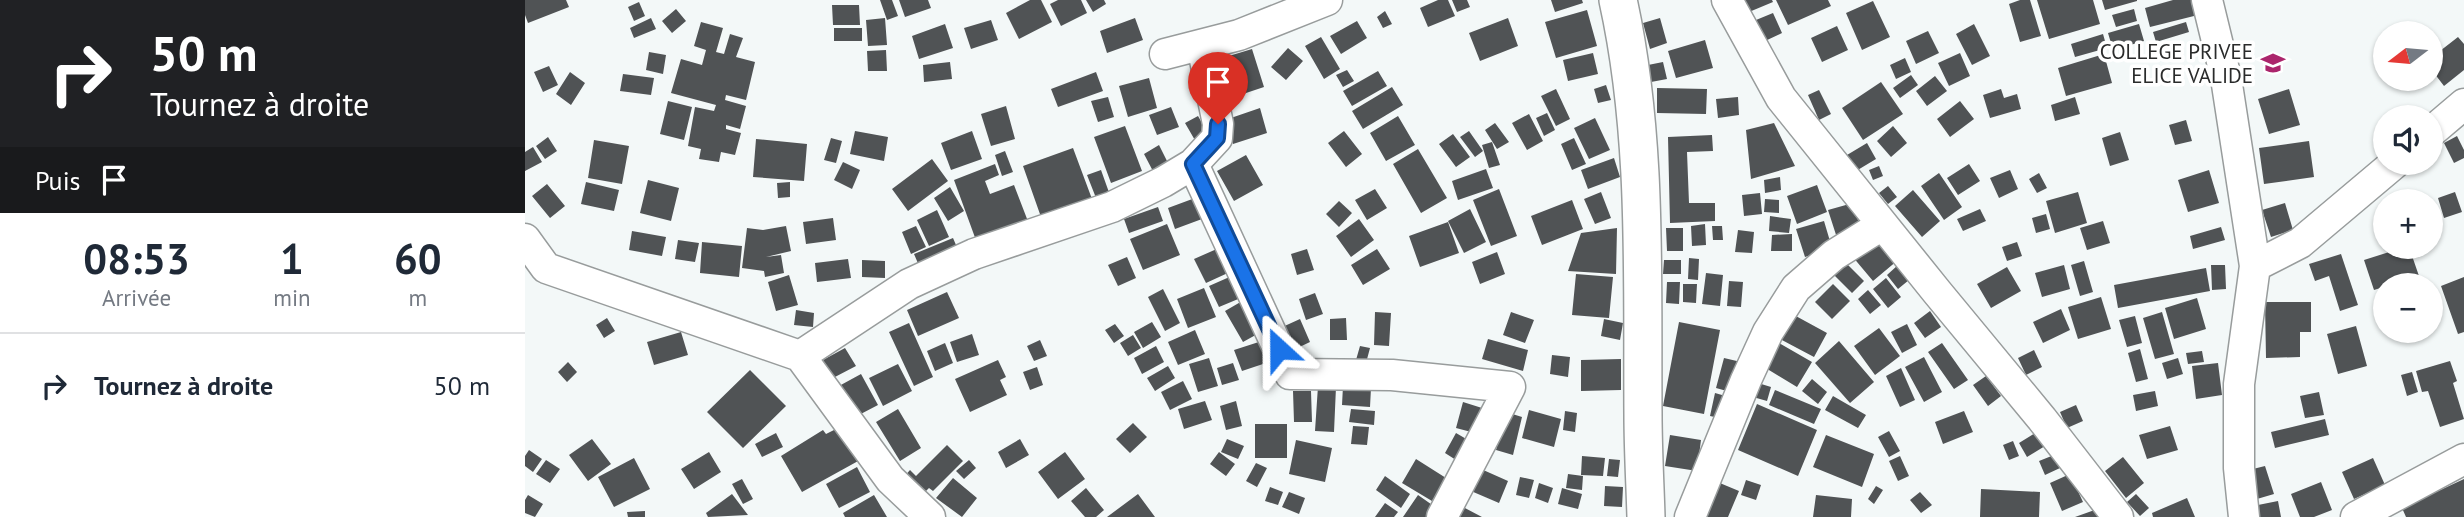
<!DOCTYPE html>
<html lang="fr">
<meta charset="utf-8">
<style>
:root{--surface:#fff;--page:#f2f2f3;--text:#1f2937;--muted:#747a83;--line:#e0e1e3}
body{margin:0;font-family:"PT Sans",sans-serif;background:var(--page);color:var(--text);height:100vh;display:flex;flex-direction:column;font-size:26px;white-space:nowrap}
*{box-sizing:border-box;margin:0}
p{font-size:23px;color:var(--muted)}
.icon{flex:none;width:38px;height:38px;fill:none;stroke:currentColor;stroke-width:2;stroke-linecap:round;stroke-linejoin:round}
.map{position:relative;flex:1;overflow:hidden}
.sheet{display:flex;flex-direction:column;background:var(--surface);width:525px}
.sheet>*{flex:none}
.guide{background:#202124;color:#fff;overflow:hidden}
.needle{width:46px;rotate:254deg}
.tools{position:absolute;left:1848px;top:21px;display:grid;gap:14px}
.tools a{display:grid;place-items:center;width:70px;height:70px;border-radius:50%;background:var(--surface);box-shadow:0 2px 5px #0004;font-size:35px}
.pin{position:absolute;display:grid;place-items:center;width:60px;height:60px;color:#fff;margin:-72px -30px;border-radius:50% 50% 50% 0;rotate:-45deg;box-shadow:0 0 7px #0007}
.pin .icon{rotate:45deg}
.me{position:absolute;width:77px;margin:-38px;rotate:336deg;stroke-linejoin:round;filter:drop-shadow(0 0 5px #0008)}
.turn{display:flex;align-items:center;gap:24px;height:147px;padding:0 35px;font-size:32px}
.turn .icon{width:91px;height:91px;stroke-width:2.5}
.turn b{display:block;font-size:49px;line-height:60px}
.then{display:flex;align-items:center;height:66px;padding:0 35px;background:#0003;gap:14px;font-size:26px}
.eta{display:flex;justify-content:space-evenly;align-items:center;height:119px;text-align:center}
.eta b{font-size:42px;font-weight:700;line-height:49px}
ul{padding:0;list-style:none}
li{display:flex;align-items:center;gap:21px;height:105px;padding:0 35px;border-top:2px solid var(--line)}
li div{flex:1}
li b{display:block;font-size:26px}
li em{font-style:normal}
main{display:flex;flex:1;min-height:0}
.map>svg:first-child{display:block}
</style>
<main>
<section class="sheet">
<div class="guide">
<div class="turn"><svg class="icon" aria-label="right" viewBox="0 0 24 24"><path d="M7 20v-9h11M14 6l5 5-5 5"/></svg><div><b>50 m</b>Tournez à droite</div></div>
<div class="then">Puis<svg class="icon" aria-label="arrive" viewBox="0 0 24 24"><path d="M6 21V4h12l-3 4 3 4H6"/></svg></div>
</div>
<div class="eta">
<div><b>08:53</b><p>Arrivée</p></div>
<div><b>1</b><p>min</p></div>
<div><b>60</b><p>m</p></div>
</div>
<ul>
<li><svg class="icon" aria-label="right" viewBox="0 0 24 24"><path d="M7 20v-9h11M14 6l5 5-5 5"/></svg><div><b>Tournez à droite</b></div><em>50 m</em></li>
</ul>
</section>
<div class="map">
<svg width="1939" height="517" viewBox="0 0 1939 517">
<rect width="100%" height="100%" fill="#f3f8f8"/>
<path fill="#505355" d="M0,0h41l3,7 -41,16 -3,-8z
M355,0h12l6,16 -11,4z
M374,0h29l3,8 -26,9z
M505,0h11l11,22 -33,17 -13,-26z
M533,0h23l6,13 -26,13 -11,-22z
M561,0h18l2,4 -13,8z
M913,0h10l7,16 -27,11 -8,-19z
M927,0h15l3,7 -13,5z
M1026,0h31l1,3 -28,9z
M1219,0h28l1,2 -24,10z
M1251,0h52l3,6 -43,19z
M1495,0h10l11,36 -21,6 -11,-38z
M1512,0h56l7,24 -51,15z
M1577,0h35v1l-32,9z
M1648,0h21l4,15 -48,12 -5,-19z
M1348,1l17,36 -28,13 -16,-37z
M114,2l6,14 -11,5 -6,-14z
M307,5h27l1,20h-27z
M151,9l10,12 -14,12 -10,-12z
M1609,9l3,12 -21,6 -4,-12z
M1062,10l10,36 -41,12 -11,-36z
M860,11l7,13 -9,4 -6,-11z
M1248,13l9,20 -17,8 -9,-21z
M126,18l5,11 -22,9 -4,-10z
M360,18l2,27 -19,1 -2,-26z
M610,18l8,22 -36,13 -7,-22z
M983,18l10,28 -38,15 -11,-28z
M1135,18l7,25 -17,6 -7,-26z
M466,20l7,20 -27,9 -7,-21z
M832,21l10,17 -26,16 -11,-18z
M176,22l22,6 -7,24 8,2 6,-20 13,4 -7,19 19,5 -9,38 -20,-5 -1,5 21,6 -6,23 -14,-4v4l15,4 -6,22 -14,-3 -2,10 -20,-3 2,-10 -13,-3 7,-39 19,4 2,-6 -45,-12 10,-34 21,6 4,-15 -12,-4z
M1661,22l3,10 -33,10 -3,-10z
M420,24l8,24 -34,11 -7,-23z
M1449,24l16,32 -18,9 -16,-31z
M1614,24l5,17 -31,9 -5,-17z
M1312,26l11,24 -26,12 -11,-24z
M309,28h28v13h-28z
M1403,31l11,22 -23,11 -10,-23z
M1578,34l4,14 -32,9 -4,-13z
M796,37l19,32 -16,10 -19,-33z
M1933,37l6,7v26l-20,16 -13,-17v-11z
M1180,40l8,28 -37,10 -8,-27z
M763,48l15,13 -17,19 -15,-13z
M727,49l12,38 -33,11 -12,-39z
M361,50l1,21h-19l-1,-20z
M124,52l17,3 -3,19 -17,-4z
M1068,53l5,21 -30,7 -5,-21z
M1435,53l10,23 -21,10 -11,-23z
M1579,54l8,29 -46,13 -8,-28z
M1380,58l6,14 -15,7 -6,-14z
M425,62l2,17 -28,3 -1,-17z
M1138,62l4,17 -16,3 -3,-17z
M24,66l9,19 -15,7 -9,-20z
M822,70l7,11 -11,6 -7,-12z
M853,71l9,15 -35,20 -9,-15z
M45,72l15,11 -14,22 -15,-11z
M571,72l7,19 -45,16 -7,-18z
M98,74l31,4 -3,17 -31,-4z
M1386,75l7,10 -18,13 -7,-10z
M1410,76l12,15 -20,15 -11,-15z
M624,78l8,30 -29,9 -9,-31z
M1356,82l22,32 -40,26 -21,-32z
M1081,85l5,15 -13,3 -4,-14z
M867,87l11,18 -40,24 -11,-18z
M1132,88l50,1 -1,25 -49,-1z
M1031,89l14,30 -14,7 -15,-30z
M1476,89l3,9 13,-4 4,15 -31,9 -7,-23z
M1764,89l11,36 -31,9 -11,-35z
M1294,90l12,24 -12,6 -11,-25z
M583,97l6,20 -16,5 -7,-21z
M1213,97l1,18 -21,3 -2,-19z
M1550,97l5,17 -25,7 -4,-16z
M143,101l24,6 -8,33 -24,-6z
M1435,101l14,18 -24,18 -13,-18z
M481,106l9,33 -24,7 -10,-32z
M646,107l8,20 -22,8 -8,-20z
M735,108l7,25 -34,11 -8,-24z
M1022,113l8,17 -11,6 -8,-18z
M1004,114l14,27 -16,9 -15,-27z
M673,116l11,19 -13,7 -11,-19z
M873,116l17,29 -29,16 -16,-28z
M1070,118l15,32 -21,9 -15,-31z
M1661,120l6,21 -17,4 -6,-20z
M970,123l14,19 -12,7 -12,-19z
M1249,123l21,43 -44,13 -5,-49z
M600,126l17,45 -31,12 -17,-46z
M1368,126l14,17 -16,14 -14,-16z
M330,131l33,6 -4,24 -34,-7z
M447,131l10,28 -31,11 -10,-27z
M819,131l18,23 -16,13 -18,-24z
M944,131l14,20 -8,6 -15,-20z
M1595,132l9,28 -19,6 -8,-28z
M928,134l17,23 -14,10 -17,-23z
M1187,135l1,16 -26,1 2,51h26v18l-45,2 -2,-86z
M1932,136l7,14v8l-10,5 -10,-20z
M23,137l9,14 -12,8 -9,-13z
M306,138l11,3 -6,22 -12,-3z
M1049,138l12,26 -14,6 -11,-26z
M231,139l51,5 -3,37 -51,-4z
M69,140l35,6 -7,38 -34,-6z
M1784,141l5,36 -50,7 -5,-36z
M967,142l8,23 -11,3 -7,-23z
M1342,143l9,16 -20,12 -9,-16z
M634,145l11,22 -15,8 -11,-21z
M8,147l9,15 -17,9v-19z
M548,148l19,51 -51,18 -18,-51z
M893,149l29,49 -26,15 -28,-49z
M480,151l8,21 -11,4 -7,-21z
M721,155l17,30 -29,16 -17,-30z
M1089,158l6,19 -32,12 -7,-19z
M407,159l16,22 -40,30 -16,-22z
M318,162l17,8 -8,19 -18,-9z
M470,164l4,11 -14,6 5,13 24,-9 15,39 -52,19 -23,-63z
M1444,164l11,17 -22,14 -11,-17z
M1354,166l4,10 -10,4 -4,-10z
M961,169l7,19 -35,12 -6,-19z
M576,170l10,28 -13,5 -11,-28z
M1485,170l8,19 -19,9 -9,-20z
M1684,170l10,33 -31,9 -10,-32z
M1414,173l23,34 -18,13 -23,-34z
M1514,173l8,15 -10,5 -8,-14z
M1255,177l1,13 -16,3 -1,-13z
M123,180l31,8 -8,33 -31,-8z
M61,182l33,8 -5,21 -33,-7z
M265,182v15l-12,1 -1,-15z
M22,184l18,22 -15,12 -18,-22z
M1292,185l10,27 -30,12 -10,-28z
M1363,186l9,11 -9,7 -9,-11z
M425,187l14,24 -16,10 -14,-23z
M850,189l12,19 -20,12 -12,-20z
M974,189l18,47 -26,10 -18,-46z
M1388,190l27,31 -18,16 -27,-31z
M1076,192l10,26 -16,6 -11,-25z
M1553,192l9,31 -32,10 -9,-32z
M1930,192l7,20 -18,6 -6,-20z
M1235,193l2,21 -18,2 -2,-21z
M670,198l7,21 -27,10 -7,-21z
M1240,199l14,1v13l-15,-1z
M1047,200l11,29 -41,16 -11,-29z
M814,201l13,12 -13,14 -13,-13z
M1328,203l9,31 -24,7 -10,-31z
M1760,203l8,27 -22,7 -9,-27z
M633,207l5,14 -34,12 -5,-14z
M945,209l16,33 -22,11 -16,-32z
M1455,209l6,12 -23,10 -6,-12z
M412,210l12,27 -20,9 -12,-26z
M1521,214l4,15 -14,4 -4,-15z
M1245,216l21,3 -2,14 -20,-2z
M308,218l3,22 -30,4 -3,-22z
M834,219l15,21 -23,17 -15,-21z
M1299,221l8,27 -27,9 -9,-28z
M1578,221l7,22 -23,7 -7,-22z
M923,222l11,31 -39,14 -11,-31z
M642,224l13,31 -37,15 -13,-31z
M1180,224l1,21 -14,1 -1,-20z
M261,226l5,25 -25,6 15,-2 3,18 -19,4 -1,-6 -22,-3 5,-40 16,2z
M391,226l10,21 -15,7 -9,-22z
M1187,226h10l1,14h-10z
M1696,227l4,13 -32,9 -3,-13z
M1092,228l-1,46 -48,-3 13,-38z
M1141,228h17v23h-16z
M1213,230l16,2 -2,21 -17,-1z
M107,231l34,6 -4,19 -33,-6z
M1267,234v17h-21l1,-16z
M1352,235l21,25 -25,21 -21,-25z
M428,238l6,14 -39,16 -6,-14z
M153,240l21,3 -4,19 -20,-3z
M177,242l40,4 -3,31 -39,-4z
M1492,242l5,14 -15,5 -5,-14z
M1880,247h4l10,29 -45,14 -10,-30z
M694,248l11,24 -24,11 -12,-24z
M782,249l7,21 -17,5 -6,-21z
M852,249l13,20 -27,16 -12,-20z
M972,252l8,22 -25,10 -8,-22z
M1816,254l17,51 -18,6 -11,-35 -14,5 -6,-17z
M602,257l9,21 -18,8 -10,-21z
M1164,258l10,1 -1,21 -10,-1z
M323,259l3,19 -34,4 -2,-19z
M337,260l23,1v17l-23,-1z
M1139,260h17v14h-18z
M1319,261l20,20 -12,12 -20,-20z
M1559,261l9,31 -13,4 -9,-31z
M1373,265l11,15 -11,9 -11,-14z
M1539,265l6,24 -28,8 -7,-24z
M1686,265h14l1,24 -14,1z
M1482,267l14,24 -30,17 -14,-24z
M1681,268l4,23 -92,17 -4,-23z
M1181,273l17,2 -3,31 -18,-2z
M1051,274l37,3 -4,41 -37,-3z
M264,275l9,30 -22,6 -8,-29z
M709,275l9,22 -24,10 -10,-21z
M1939,277v55l-6,2 -17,-48z
M1361,278l15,19 -13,11 -15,-19z
M1204,281l14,1 -2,25 -14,-1z
M1142,282h13l-1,22 -13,-1z
M1158,284h14l-1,19 -13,-1z
M1308,284l17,17 -18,18 -17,-17z
M679,288l12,29 -28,11 -11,-29z
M638,289l17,34 -15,8 -17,-34z
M1343,290l13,15 -11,9 -12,-15z
M422,292l12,26 -41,18 -11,-26z
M790,293l8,21 -17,6 -7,-21z
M1576,297l10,32 -33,10 -10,-32z
M1672,298l9,31 -32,10 -9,-31z
M719,300l17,32 -18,10 -18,-31z
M1740,302h46v30h-11v25l-34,1z
M1536,309l9,21 -27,13 -10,-21z
M271,310l18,3 -1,14 -19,-2z
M1405,311l11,16 -16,11 -11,-15z
M850,312l16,1 -2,33 -15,-1z
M986,312l23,8 -9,23 -22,-8z
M1637,312l12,42 -19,5 -12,-41z
M1269,315l33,18 -13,24 -34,-18z
M1610,316l7,27 -15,4 -8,-27z
M82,318l8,13 -11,7 -8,-13z
M821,318l1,22h-17v-21z
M775,319l10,23 -21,10 -11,-23z
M1079,319l19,4 -3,17 -19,-4z
M627,322l9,15 -18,11 -9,-16z
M1154,322l41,8 -16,84 -41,-8z
M384,323l24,54 -19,9 -25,-54z
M590,324l9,12 -10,7 -9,-13z
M1382,324l10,21 -15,8 -11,-21z
M1831,326l11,40 -29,8 -11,-40z
M1354,328l21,28 -25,19 -21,-29z
M670,330l10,24 -27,11 -10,-23z
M156,332l7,23 -34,10 -7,-23z
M447,334l7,21 -22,7 -7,-20z
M608,335l8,13 -13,8 -8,-13z
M963,339l40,11 -5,21 -41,-12z
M515,340l7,16 -13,5 -7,-15z
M740,340l7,21 -30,10 -8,-21z
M1314,341l35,41 -24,21 -35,-40z
M420,343l8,20 -18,8 -8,-20z
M1254,343l33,19 -15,25 -33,-20z
M1417,343l26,37 -14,9 -26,-37z
M631,346l8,16 -22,12 -8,-16z
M835,346l10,2 -4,15 -10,-3z
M320,348l11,18 -23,12 -10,-18z
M1615,349l8,30 -12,3 -8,-29z
M1509,350l8,17 -16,8 -8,-17z
M1677,351l2,11 -16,2 -2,-11z
M1027,355l18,2 -2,20 -18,-3z
M1399,357l18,35 -18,10 -19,-35z
M684,358l9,28 -20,6 -9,-28z
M1199,358l17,4 -7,31 -18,-5z
M1653,358l5,16 -16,5 -5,-16z
M1096,359v31l-40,1v-31z
M473,360l8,17 -6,3 7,15 -37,17 -15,-33z
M1925,361l7,20 -4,2 11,36 -24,8 -12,-36 -6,1 -6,-21z
M43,362l9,10 -10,10 -9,-10z
M708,363l6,17 -17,5 -5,-17z
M1693,363l4,32 -26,4 -4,-33z
M373,364l14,27 -29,15 -14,-28z
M643,366l7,12 -20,13 -8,-13z
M512,367l6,18 -13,5 -7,-18z
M1376,368l14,32 -15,7 -14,-31z
M225,370l36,36 -43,42 -36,-36z
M1887,372l6,20 -11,4 -6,-21z
M336,374l17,31 -23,12 -16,-31z
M1461,376l15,20 -13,10 -15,-21z
M1287,379l15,13 -9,12 -16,-13z
M658,381l9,18 -22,11 -9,-18z
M1233,383l13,4 -4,14 -14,-4z
M793,386l18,1 -2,45 -19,-1z
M818,386l28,2 -1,19 -28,-2z
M1250,390l46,19 -7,15 -45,-19z
M768,391h18l1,31h-18z
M1630,391l3,15 -22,5 -3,-16z
M1794,392l5,23 -19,3 -5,-22z
M1190,393l14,4 -5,22 -14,-3z
M1308,396l33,19 -8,13 -33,-18z
M680,401l7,19 -28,9 -6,-20z
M711,401l6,25 -16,4 -6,-24z
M938,402l19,6 -7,25 -19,-5z
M1232,404l60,26 -19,46 -60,-26z
M1551,405l7,16 -16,7 -7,-16z
M373,409l23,39 -21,13 -24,-39z
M826,409l24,2 -1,14 -25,-3z
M1004,410l32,9 -7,28 -32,-9z
M1040,411l12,2 -2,19 -12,-2z
M1439,411l9,21 -30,12 -8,-22z
M981,412l16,5 -9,38 -17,-5z
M1800,419l4,16 -54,13 -4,-16z
M327,421l17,34 -67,37 -21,-36 42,-26 3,4z
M608,423l14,14 -17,16 -14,-14z
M730,424h32v34h-32z
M828,426l16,1 -2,18 -16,-1z
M1645,426l8,24 -31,9 -8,-24z
M1364,431l11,20 -11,6 -11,-20z
M1512,432l8,14 -18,11 -8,-14z
M251,433l7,14 -21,10 -7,-13z
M931,433l12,7 -12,20 -11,-7z
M1145,435l31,5 -4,31 -32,-5z
M1301,435l48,19 -12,33 -49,-20z
M67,439l19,25 -23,17 -19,-26z
M495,439l9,16 -23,13 -8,-16z
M702,439l17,7 -6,13 -17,-7z
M771,440l36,8 -7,34 -36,-8z
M1488,441l6,15 -10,4 -6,-15z
M422,445l16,16 -30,30 -4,-3 -8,8 -18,-18 7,-8 6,6z
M4,450l13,9 -9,13 -8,-6v-10z
M184,452l12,20 -27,17 -13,-20z
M540,452l20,27 -27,20 -20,-27z
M694,452l16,12 -9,12 -16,-12z
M1529,455l6,13 -15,7 -6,-14z
M1057,456l23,2 -2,18 -22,-1z
M1375,456l9,20 -11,5 -9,-20z
M1598,457l21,26 -18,15 -21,-27z
M109,458l16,31 -36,18 -16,-30z
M1848,458l12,27 -31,14 -12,-27z
M891,459l30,19 -14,23 -30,-18z
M1084,459l11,1 -2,17 -11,-1z
M21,460l14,9 -10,14 -14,-9z
M444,460l7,8 -12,11 -8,-8z
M731,463l11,5 -10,19 -11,-6z
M1740,466l9,28 -17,5 -8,-29z
M332,467l13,25 -31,16 -13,-24z
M956,469l27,12 -9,22 -28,-12z
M1043,474l15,2 -1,14 -16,-2z
M1545,474l13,28 -21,9 -12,-28z
M860,476l25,18 -9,14 -25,-18z
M995,477l14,3 -5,18 -13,-3z
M428,478l24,20 -15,19 -26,-19z
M217,479l11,20 -10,5 -11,-20z
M1939,479v38h-58l-4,-9z
M1221,480l15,5 -5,15 -15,-5z
M1190,481l24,10 -11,26h-28z
M1796,482l11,28 -18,7h-14l-9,-23z
M1014,483l14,5 -5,15 -13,-5z
M1080,486l18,1 -1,20 -18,-1z
M1351,486l7,4 -9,14 -6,-5z
M745,487l13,5 -5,13 -13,-4z
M561,488l18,22 -8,7h-11l-14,-16z
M1037,488l20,6 -4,15 -20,-5z
M1456,489l59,3 -1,25h-59z
M764,492l16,6 -6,16 -17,-7z
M1395,492l12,13 -11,8 -11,-13z
M207,494l16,21 -40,2 -2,-4z
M613,494l17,23h-48z
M1611,494l13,14 -9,8 -13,-14z
M3,495l15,9 -8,13 -10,-4v-13z
M349,495l13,22h-42l-2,-4z
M893,495l20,14 -5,8h-30z
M1291,495l36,4 -1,18h-38z
M1662,498l8,19h-42l-1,-4z
M1753,501l3,16h-26l-2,-11z
M860,503l13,9 -4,5h-19z
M938,507l19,10h-24z
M1578,507l3,10h-31z
M120,511v6h-17l-1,-5z"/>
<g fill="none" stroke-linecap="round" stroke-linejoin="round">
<g stroke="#989c9c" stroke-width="33">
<path id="minor" d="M1202,0l54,98 156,194 105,127 76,98
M1682,0l19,78 29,188
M640,54l74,-19 88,-35
M1906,132l33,-28
M668,164l97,210 102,1 118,12 -68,130
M0,239l21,29 254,88 90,123 40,38
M275,356l109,-72 65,-30 138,-47 51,-25 30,-18 24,-26 1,-14 -16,-79
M1165,517l56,-137 22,-48 28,-44 38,-33 48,-30
M1719,517l-5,-49v-84l16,-118 45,-23 95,-80
M1831,517l108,-58"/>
</g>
<g stroke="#989c9c" stroke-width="40">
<path id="tertiary" d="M1093,0c30,136 24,277 25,415 0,34 2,68 3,102"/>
</g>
<use href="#minor" stroke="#fff" stroke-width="30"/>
<use href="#tertiary" stroke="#fff" stroke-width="37"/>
</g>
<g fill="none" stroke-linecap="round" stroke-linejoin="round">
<g stroke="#114b97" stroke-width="18">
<path id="route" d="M693,124l-1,14 -24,26 86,185"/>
</g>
<use href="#route" stroke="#1a73e8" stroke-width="12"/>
</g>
<defs>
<g id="school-bare" transform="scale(1.89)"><path d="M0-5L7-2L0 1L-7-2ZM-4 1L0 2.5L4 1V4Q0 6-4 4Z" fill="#ab256c" stroke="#fff" stroke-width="2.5" paint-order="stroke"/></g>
</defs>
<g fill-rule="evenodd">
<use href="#school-bare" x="1748" y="63"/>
</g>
<g text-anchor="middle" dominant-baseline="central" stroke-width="7" stroke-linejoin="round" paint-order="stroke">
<g font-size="21" fill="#2a2b2b" stroke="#fff" text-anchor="end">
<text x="1728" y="51">COLLEGE PRIVEE<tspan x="1728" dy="24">ELICE VALIDE</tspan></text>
</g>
</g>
</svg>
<div class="tools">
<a><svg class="needle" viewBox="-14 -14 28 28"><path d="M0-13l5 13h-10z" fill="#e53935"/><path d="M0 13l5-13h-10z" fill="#747a83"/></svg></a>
<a><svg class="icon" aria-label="sound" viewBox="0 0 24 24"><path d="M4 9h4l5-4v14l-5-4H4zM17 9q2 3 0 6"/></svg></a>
<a>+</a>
<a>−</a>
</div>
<div class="pin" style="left:693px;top:124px;background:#d93025"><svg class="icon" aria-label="arrive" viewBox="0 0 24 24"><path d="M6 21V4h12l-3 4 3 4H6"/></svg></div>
<svg class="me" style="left:754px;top:349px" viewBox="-20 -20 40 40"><path d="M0-17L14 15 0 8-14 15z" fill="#1a73e8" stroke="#fff" stroke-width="4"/></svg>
</div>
</main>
